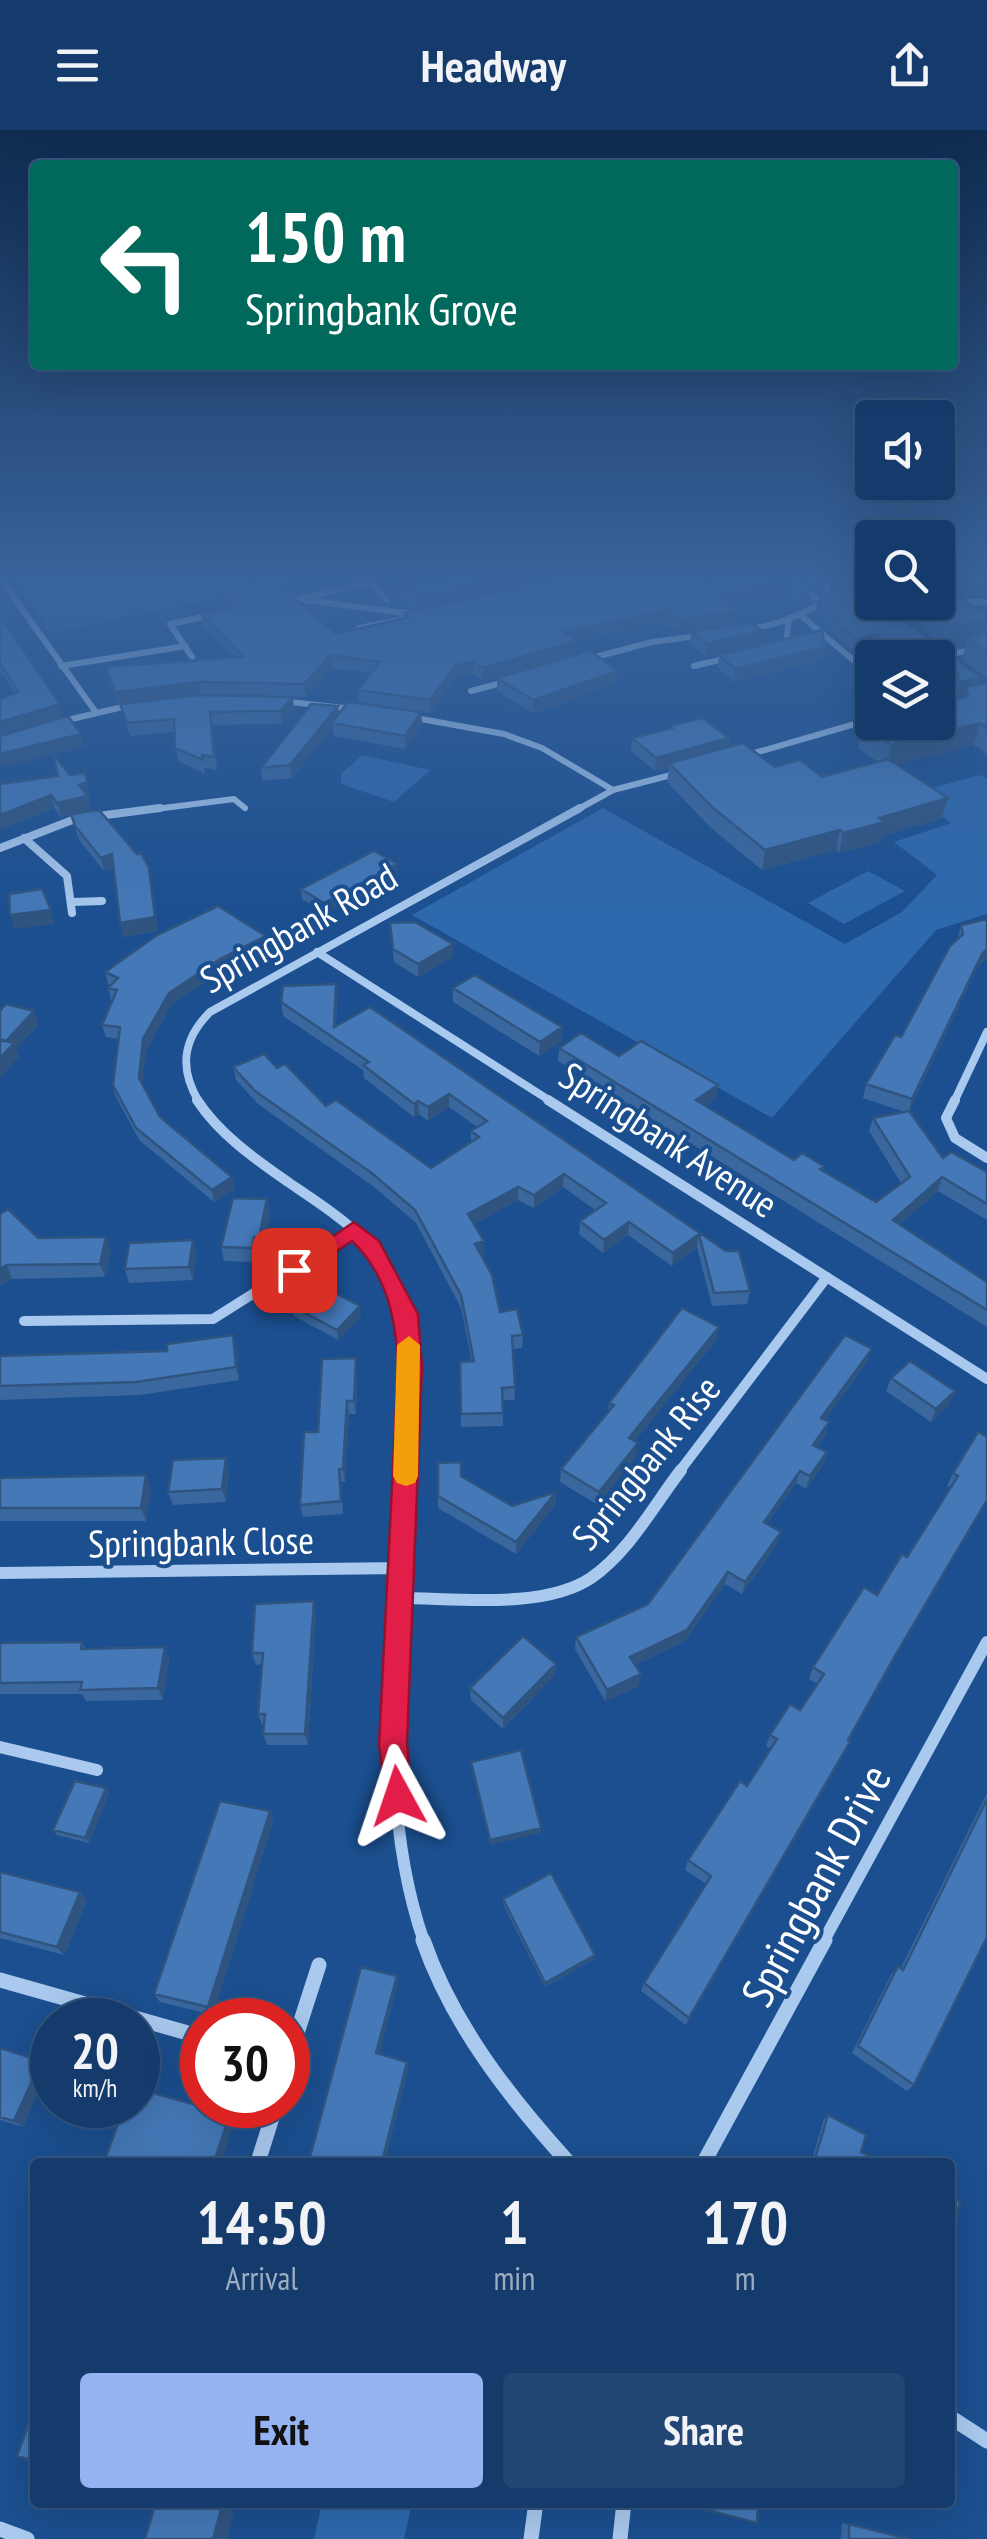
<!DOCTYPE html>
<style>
:root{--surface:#143b6b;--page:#214673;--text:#f1f3f6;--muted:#9dadc1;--line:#33557e;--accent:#95b2f1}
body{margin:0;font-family:"PT Sans Narrow",sans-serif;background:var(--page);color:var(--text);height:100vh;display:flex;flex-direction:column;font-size:38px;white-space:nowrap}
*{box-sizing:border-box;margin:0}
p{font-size:32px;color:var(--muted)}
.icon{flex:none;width:55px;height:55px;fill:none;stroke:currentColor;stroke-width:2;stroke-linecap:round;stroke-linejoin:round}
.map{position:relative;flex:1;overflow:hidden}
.drawer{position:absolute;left:30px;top:2028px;width:925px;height:350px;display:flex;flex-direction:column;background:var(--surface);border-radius:10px;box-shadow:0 10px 40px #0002,0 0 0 2px var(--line)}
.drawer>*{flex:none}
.banner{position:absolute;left:30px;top:30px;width:928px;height:210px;border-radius:10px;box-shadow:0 10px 40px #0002,0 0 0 2px var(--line);background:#00695c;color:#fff;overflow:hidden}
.buttons{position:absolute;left:855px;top:270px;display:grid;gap:20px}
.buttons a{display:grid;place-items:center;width:100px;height:100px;border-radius:10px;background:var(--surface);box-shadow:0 10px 40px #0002,0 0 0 2px var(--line);font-size:50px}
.speed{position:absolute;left:30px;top:1868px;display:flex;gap:20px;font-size:50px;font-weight:700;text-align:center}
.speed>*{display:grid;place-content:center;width:130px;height:130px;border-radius:50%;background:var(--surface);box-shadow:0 10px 40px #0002,0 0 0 2px var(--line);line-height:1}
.speed small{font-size:25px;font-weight:400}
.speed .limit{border:15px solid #d22;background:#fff;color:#111}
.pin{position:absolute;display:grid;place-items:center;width:85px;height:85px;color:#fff;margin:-42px;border-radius:20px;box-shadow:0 5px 15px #0006}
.me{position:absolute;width:110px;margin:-55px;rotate:355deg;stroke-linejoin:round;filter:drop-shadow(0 0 8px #0008)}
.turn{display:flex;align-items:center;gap:35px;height:210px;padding:0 50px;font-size:45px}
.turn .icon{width:130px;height:130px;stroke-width:2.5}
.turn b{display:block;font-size:70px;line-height:85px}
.eta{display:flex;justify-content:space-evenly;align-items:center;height:170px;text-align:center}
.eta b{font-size:60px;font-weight:700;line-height:70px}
.primary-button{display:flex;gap:20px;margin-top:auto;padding:20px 50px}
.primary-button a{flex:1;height:115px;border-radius:10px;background:var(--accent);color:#111;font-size:40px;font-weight:700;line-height:115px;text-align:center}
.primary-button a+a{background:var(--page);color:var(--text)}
header{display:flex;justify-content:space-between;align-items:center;height:130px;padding:0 50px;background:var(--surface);font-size:45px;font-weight:700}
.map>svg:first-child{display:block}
</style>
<header><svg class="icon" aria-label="menu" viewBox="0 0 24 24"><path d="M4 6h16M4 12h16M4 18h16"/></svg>Headway<svg class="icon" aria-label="share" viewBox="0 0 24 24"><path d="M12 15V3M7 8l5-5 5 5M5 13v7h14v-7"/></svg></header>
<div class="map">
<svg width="987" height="2409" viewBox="0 0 987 2409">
<rect width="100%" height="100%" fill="#1b4f8f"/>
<path fill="#2e69ad" d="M304,450l-253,53 -37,-53z
M362,625l68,15 -36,32 -53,-18v-10z
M979,645l8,3v136l-51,16 -164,188 -360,-203 191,-107 242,136 57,-32 35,-37 -43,-33 57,-19 -39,-29z
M868,741l37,20 -61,33 -36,-21z
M322,2373h90l-8,36h-90z"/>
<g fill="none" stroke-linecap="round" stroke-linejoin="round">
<path stroke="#a9c9ee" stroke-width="6" d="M1,450l94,131
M794,450l28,23
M387,470l-14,-15 -9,-1 -67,15 116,15
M953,472h34
M888,480l33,-5
M799,484l73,62
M359,498l45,-9
M745,500c30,-5 59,-13 83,-33l-2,-17
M779,516l7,-1 3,-27
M946,525l41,-8
M192,527l-22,-33 43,-9
M588,529l64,-17 52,-7
M61,536l125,-20
M694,536l34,-8
M471,561l38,-10
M281,571l72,8
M410,587l94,17 38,14 71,42
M59,592l76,-18
M744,626l128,-37
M140,681l94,-12 11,9
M575,681l38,-21 66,-17"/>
<path stroke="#a9c9ee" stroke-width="8" d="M24,708l43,38 5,37
M0,718l75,-29 85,-11
M73,772l29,-1
M317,822l235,150
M199,972c-20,-33 -17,-62 11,-90l370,-204
M954,972l33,-70"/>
<path stroke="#a9c9ee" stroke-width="10" d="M197,970c22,34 58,59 91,82 28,19 56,37 80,61 59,60 41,153 38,229
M548,970l439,279
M955,970l-9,18 9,20 32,20
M24,1191l189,-2 141,-89
M679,1342l148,-195"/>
<path stroke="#a9c9ee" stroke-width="12" d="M406,1340c-5,156 -34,321 18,472
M0,1443l402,-5
M399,1468c56,0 144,12 192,-20 38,-26 63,-73 90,-108
M0,1617l97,23
M823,1812l164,-300"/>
<path stroke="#a9c9ee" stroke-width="15" d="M423,1810c29,84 86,157 145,222
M0,1850l202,57
M288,1931l31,-96
M258,2032l18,-57
M704,2032l121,-222
M950,2287l37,24
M0,2399l27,10
M531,2409l5,-37
M620,2409l4,-37"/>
</g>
<path fill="#3a679d" d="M377,450h63l-51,12z
M449,450l-32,28 -23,-3 -1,-12z
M801,450l10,9 -2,12 -6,4 -17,-12 -57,11 9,8 -2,12 -60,7 -11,-9 -89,19v13l-93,27 -10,-7 -18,4 -24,35 -72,-11 -1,-12 14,-17 -40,-5 -26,29 -105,-3 -83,10 -10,-25 -2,-12 128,-9 -31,-32 -2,-12 24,-5 -1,-11 112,36 68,-15v-6l305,-28z
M803,450h20l-2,13z
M833,450h16l131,104 7,-1v71l-13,-9 -78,19 52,34 -6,20 -60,18 -2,6 -41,11 -3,-3 -74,20 -52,-43 -43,-45 2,-14 -14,3 -24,-20 1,-13 37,-9v-3l60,12 -1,9 47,20 47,10 56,-15 -20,-14 4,-22 101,-29 1,-4 -8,2 -3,-12 -15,4v-29h-52l-13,-11 -19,4 -23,-19 1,-6 -17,-13 2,-11 16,-11z
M855,450h17v12z
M909,472h29l49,15v61l-25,-19 4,-15 -18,4 -42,-33z
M0,486l63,100 -63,20 15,-42 -15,-24z
M691,502l69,12 -55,12 -15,-12z
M719,525l104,4 -89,23 -16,-14z
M497,548l120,6 -84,29 -36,-22z
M120,574l174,6 -12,14 -70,1 5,45 -13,-2 1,6 -27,-13 -4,-29 -44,4z
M338,576l1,9 82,-3 1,13 -17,24 -72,-13v-8l-41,50 -30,3 -1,-13z
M84,617l-31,8 17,20 15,-2 5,22 -2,1 3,13 -16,4 74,55 9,63 -35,6 -9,-69 -10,3 -25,-31 -8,-26 -10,3 -7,-9 -54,22 58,-54 -5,-21z
M398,744l-73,39 -23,-14 -1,-10z
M390,793l63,21v13l-35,20 -24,-15z
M961,795l16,43 -68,143 34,47 44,14v48l-49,-29 -39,34 88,57v45l-429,-266 1,-13 60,8 99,29 -2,14 -10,7 88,54 30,6 -1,5 53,31 25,-19 -32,-52 4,-13 32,-6 -42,-14 3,-14 35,-47 56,-97z
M268,817l-46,24 -51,34 -25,46 -4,34 18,32 75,72 -21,13 -75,-62 -23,-43 -3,-12 5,-46 -12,-2 -4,-12 11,-24 -2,-1 -3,-12 3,-3 -3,-1 -3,-12z
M336,854l1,14 -1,28 390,225 24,40 -3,13 -35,2 -15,-59 -25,19 -44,-31 -25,18 -24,-19 1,-13 15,-11 -32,-23 -29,21 -16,-8 -44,24 10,30 -3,1 19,57 23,23 -1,13 -9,1 2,51h-12v26l-42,1 -1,-65h12l-11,-54 -45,-85 -42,-36 -116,-83 -22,-24 -3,-13 44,1 49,38 105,62 40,-26v-11l6,-4 -28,-20 -21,14 -9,-7 -5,3 -50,-39 -1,-8 -80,-54 -2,-14z
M453,858l109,53 -23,15 -86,-54z
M267,1069l3,14 -8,38 -5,-1 -3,12 -30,-1 -3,-14z
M0,1084l38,24 73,13 -6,26 -93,2 -12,7z
M196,1124l-3,26 -64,3 -4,-14z
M292,1176l69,10 -23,24 -44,-24z
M716,1210l-81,101 1,15 -38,49 -38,-23 1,-13 47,-56 1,-10z
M237,1219l2,31 -99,15 -140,5v-44z
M872,1219l-5,13 -42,58 4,2 -4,13 -8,12 10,5 -4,13 -17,24 -10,-6 -29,41 10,20 -35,50 -17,-10 -40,57 -50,24 4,21 -34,15 -30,-52 1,-12 72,-33z
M356,1228l1,14 -1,42h-7l-4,68h-4l2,32 -40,3 -3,-12 18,-73z
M891,1248l58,27 -18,17 -45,-31z
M978,1302l-87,233 -43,76 -3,12 -159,272 -45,-34 3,-8 62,-99 -21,-14 3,-10 59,-74 24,-37 -5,-3 4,-11 30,-25 18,-26 -9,-5 4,-12 64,-72 30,-38 43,-69 -3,-2 6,-13z
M229,1342l-3,30 -53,3 -5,-13z
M461,1346l51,30 44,-2 -40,50 -78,-46v-12z
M0,1348l151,10 -5,33h-146z
M316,1483l-8,132h-41l-4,-11 1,-9h-2l-4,-11 4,-50 -6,1 -4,-12z
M82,1512l3,7 80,-2 4,12 -6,41 -77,1 -4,-7h-82v-51z
M556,1534l-1,11 -52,54 -32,-29 -1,-12z
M106,1658l3,5 -20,50 -32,-8 -4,-5z
M987,1663v144l-73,148 -7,6 -55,-38 39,-78 7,-9 3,2z
M270,1681l3,10 -60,194 -53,-13 -6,-8z
M0,1742l80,20 7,9 -23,54 -64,-17z
M503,1769l92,56 -1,4 -49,28 -42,-83z
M0,1918l48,20 -25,59 -23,-7z
M828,1985l33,37 21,10h-71l13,-43z
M842,2393l67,16h-68z"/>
<path fill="#305480" d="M390,450h50l-51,12 -1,-11z
M492,450h54l-129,28 -1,-11z
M788,450l-2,13 -70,14 2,-12z
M811,459l-2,12 -6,4 2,-12z
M667,480l-2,12 -89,19v13l-93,27v-13l81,-36z
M738,482l-2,12 -60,7 1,-12z
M987,490v15l-19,3 -2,6 -18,4 5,-21z
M762,501l-2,13 -55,12 2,-12z
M875,504l-2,13 -19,4 2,-12z
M825,517l-2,12 -89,23 1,-13z
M331,525l1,13 -26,29 -2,-13z
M473,531v13l-18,4 -24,35 -1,-13 25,-34z
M618,541l-1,13 -84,29v-13z
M957,541l-4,12 -15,4v-11z
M981,548l-3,13 -12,-4 -2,6 -8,2 4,-13z
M199,552l2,12 -83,10 -3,-12z
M293,567l1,13 -12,14 -2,-13z
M60,574l3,12 -63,20v-14z
M338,576l1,13 -7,4 1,5 -41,50 -2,-13z
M421,582l1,13 -17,24v-13z
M980,593l-6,22 -88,22 5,-22z
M81,604l3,13 -84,21v-14z
M729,608l-2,14 -58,11v5l-14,3 1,-13z
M87,652l3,13 -3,1 4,13 -30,8 -4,-14 22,-18z
M51,665l3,13 -54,22v-15z
M948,668l-6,20 -60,18 -2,6 -41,11 4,-20 36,-15z
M840,700l-4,20 -74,20 3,-20z
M112,724l4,14 -12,3 -3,-13z
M397,734l1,10 -73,39 -1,-10z
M149,738l9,63 -35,6 -3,-14z
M51,780l4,14 -41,5 -4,-14z
M266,806l2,11 -46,24 -51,34 -25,46 -4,39 -3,-12 4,-39 26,-46 51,-34z
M453,814v13l-35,20v-13z
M987,819v10l-10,9 -69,145 4,-14 70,-145z
M336,854l1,14 -2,42 -1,-13z
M34,881l5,14 -23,24 3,8 -19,21v-20l6,-17z
M562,897v14l-23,15 1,-14z
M718,955l-2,14 -22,15 2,-14z
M449,964v13l-21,14v-14z
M418,971l1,13 -5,3v-13z
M564,1044l-1,13 -29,21v-13z
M232,1047l3,12 -21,13 -2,-12z
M942,1047l-4,14 -50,43 5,-14z
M518,1057v13l-50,27v-13z
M267,1069l3,14 -8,38 -3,-14z
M629,1092l-1,13 -25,18 1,-13z
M699,1104l-2,13 -25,19 1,-13z
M106,1107l5,14 -6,26 -5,-13z
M254,1107l3,13 -3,12 -2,-14z
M193,1110l3,14 -3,26 -4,-13z
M484,1111v13l-9,3v-13z
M7,1135l5,14 -12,7v-17z
M360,1176l1,10 -23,24 -1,-10z
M719,1197l-3,13 -89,111 2,-13z
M233,1205l4,14 2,31 -3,-13z
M872,1219l-5,13 -50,69 4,-13z
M356,1228l1,14 -1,42 -2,-13z
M955,1261l-6,14 -18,17 5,-13z
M347,1271l2,13 -4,68 -2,-13z
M829,1292l-4,13 -16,23 4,-13z
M638,1313l-2,13 -38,49 1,-13z
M827,1322l-4,13 -17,24 4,-13z
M226,1328l3,14 -3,30 -4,-13z
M800,1341l-4,12 -36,51 4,-12z
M146,1345l5,13 -5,33 -5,-13z
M556,1362v12l-40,50v-12z
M781,1402l-4,12 -35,50 3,-12z
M728,1442l-3,12 -40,57 -57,27 2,-11z
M314,1471l2,12 -8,132 -3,-11z
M165,1517l4,12 -6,41 -5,-12z
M556,1534l-1,11 -52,54v-11z
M641,1544l-2,12 -34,15 2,-11z
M850,1612l-5,11 -159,272 3,-7z
M106,1658l3,5 -20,50 -4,-5z
M270,1681l3,10 -60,194 -5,-8z
M541,1698v5l-51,12v-5z
M80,1762l7,9 -23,54 -7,-8z
M595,1825l-1,4 -49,28v-4z
M397,1846l1,8 -20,76 -2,-7z
M41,1931l7,7 -25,59 -9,-6z
M407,1932l2,6 -24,94h-3z
M230,1984l5,7 -14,41h-7z
M223,2372h13l-9,37h-14z"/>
<path fill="#4478b7" stroke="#305480" stroke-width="2.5" d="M449,450h43l-76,17 -23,-4z
M557,450h148l4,5 6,-5h86l10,9 -6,4 -17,-12 -70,14 20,17 -61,7 -10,-9 -103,22 12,9 -93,27 -10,-7 -18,5 -25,34 -72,-10 22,-28 -49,-7 -27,29 -105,-2 -84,10 -9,-25 138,-10 -43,-43 32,-7 -9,-9 57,-12 55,48 73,-17 -5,-4z
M836,450h13l23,18v4h7l102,76 -21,4 -3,-11 -19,5v-18h-35l-28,-24 -19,5 -23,-19 8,-1 -24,-17 19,-13z
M952,462l35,25v3l-34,7 -32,-25h17v-9z
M0,486l60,88 -60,18v-23l18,-7 -18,-29z
M752,493l10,8 -55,13 -16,-12z
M822,500l3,17 -90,22 -16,-14z
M987,504v19l-19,-15z
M590,521l28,20 -85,29 -36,-22z
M987,553v45l-7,-5 -89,22 -29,-19 13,-4h63v-17l30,-9 -2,-9z
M199,565l94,2 -13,14 -70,1 4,45 -12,-2 1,5 -28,-12 -1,-29 -47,4 -7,-19z
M348,572l73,10 -16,24 -73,-13z
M311,574l27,2 -48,59 -29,3z
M68,586l13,18 -81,20v-18z
M703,588l26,20 -73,20 -24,-20 40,-10 -3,-2z
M743,613l32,24 25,-7 22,17 66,-18 60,39 -69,20 6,4 -42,11 -3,-3 -75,20 -53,-43 -43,-44z
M53,624l17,21 15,-2 2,9 -8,3 9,11 -31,7 -6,-8 -51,20v-31l58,-8z
M99,680l38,44 4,-1 8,15 6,49 -35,6 -8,-69 -11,4 -26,-32 -4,-12z
M374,721l23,13 -73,39 -23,-14z
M42,759l9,21 -41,5 -1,-21z
M218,776l48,30 -46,23 -51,34 -26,46 -4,39 21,39 72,60 -20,13 -76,-62 -23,-43 7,-58 -18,-2 15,-35 -9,-2 10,-10 -13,-6 52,-37z
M987,789v30l-5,5 -70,145 -46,-15 29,-49 6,2 49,-91 13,-12 -2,-9z
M415,792l38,22 -35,20 -25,-15 -3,-26z
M475,845l87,52 -22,15 -87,-54z
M336,854l-2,43 36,-20 356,244h13l11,40 -36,2 -15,-59 -26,19 -44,-31 -25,18 -24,-19 26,-18 -42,-29 -30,21 -16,-8 -50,27 16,27 -9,3 17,31 8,37 17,-3 6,26 -11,1 3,51 -13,1 1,25 -42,1 -1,-52 14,-1 -13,-66 -46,-85 -42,-36 -118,-83 -22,-24 31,-13 13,14 8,-4 41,42 10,-6 95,68 48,-31 -8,-6 16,-10 -38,-27 -21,13 -10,-6 -4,3 -51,-39 6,-3 -88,-60 2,-16z
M6,874l28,7 -28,30 -6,-2v-28z
M581,903l38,23 22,-15 77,44 -22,15 98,60 8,-7 22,13 -4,3 56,33 34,-25 -37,-59 36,-7 34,47 8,-6 36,20v32l-45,-27 -49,43 94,62v28l-428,-262z
M0,910l14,3 -14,15z
M233,1068l34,1 -8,38h-5l-2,11 -31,-1z
M8,1079l30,29 68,-1 -6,27 -93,1 -7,4v-55z
M193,1110l-4,27 -64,2 4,-26z
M316,1153l44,23 -23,24 -45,-24z
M682,1178l37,19 -90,111 9,5 -39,49 -38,-23 53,-64 -5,-2z
M233,1205l3,32 -100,15 -136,4v-30l167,-5v-7z
M845,1205l27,14 -51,69 8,4 -16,23 14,7 -17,24 -10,-5 -36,51 17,10 -36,50 -17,-10 -41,58 -57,27 11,17 -34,16 -31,-53 72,-33z
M356,1228l-2,43h-7l-4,68h-4l2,32 -41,4 4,-73h14l4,-73z
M910,1231l45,30 -19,18 -45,-31z
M978,1302l9,5v63l-91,154 -48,86 2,2 -161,276 -45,-35 67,-107 -23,-16 52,-79 7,5 30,-47 -7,-4 20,-31 10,6 24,-36 -11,-7 51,-80 13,8 25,-41 5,3 51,-81 -5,-3z
M226,1328l-4,31 -54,3 5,-32z
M461,1332v14l51,30 44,-14 -40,50 -78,-46v-33z
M146,1345l-5,33h-141v-30z
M314,1471l-9,133h-42l2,-20h-7l5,-61h-11l3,-49z
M523,1506l33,28 -53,54 -33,-30z
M82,1512l-1,7 84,-2 -7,41 -78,2 2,-8 -82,1v-40z
M521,1620l20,78 -51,12 -19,-78z
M75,1651l31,7 -21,50 -32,-8z
M987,1669v138l-73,148 -56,-39 40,-80 5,4z
M220,1671l50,10 -62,196 -54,-13z
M0,1742l80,20 -23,55 -57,-15z
M551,1743l44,82 -50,28 -42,-84z
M361,1837l36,9 -21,77 31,9 -25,100h-54l-18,-5z
M0,1918l41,13 -27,60 -14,-4z
M138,1959l92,25 -16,48h-110l21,-57h13z
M828,1985l38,20 -5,17 21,10h-68z
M950,2066l10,5 -10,48z
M35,2276v55l-18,-5z
M156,2372h67l-10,37h-68z
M685,2372h73l-1,21 -72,-19z
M849,2394l60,15h-60z"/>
<linearGradient id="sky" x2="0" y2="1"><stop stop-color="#0f2b4f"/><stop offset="0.57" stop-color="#39639b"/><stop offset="1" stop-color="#39639b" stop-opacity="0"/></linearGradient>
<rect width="987" height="788" fill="url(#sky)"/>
<path fill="#e11d48" stroke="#92132f" stroke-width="2.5" d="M354,1092l25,19 39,73 4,53 -15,377 5,52 -4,11 -10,4 -11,-4 -8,-63 19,-377c-2,-47 -10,-91 -46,-126l-51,34h-15l-3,-5z"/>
<path fill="#f59e0b" d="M409,1206l11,9 -2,131 -3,7 -9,3 -9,-3 -4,-7 4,-131z"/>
<g text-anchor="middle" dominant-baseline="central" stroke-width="8" stroke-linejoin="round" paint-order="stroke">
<g font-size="38" fill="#fff" stroke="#1b4f8f">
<text transform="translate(298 797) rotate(-30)">Springbank Road</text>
<text transform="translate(669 1009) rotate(33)">Springbank Avenue</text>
<text transform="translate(645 1332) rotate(-51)">Springbank Rise</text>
<text transform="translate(201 1411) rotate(-1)">Springbank Close</text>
</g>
<g font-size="45" fill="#fff" stroke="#1b4f8f">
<text transform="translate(815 1755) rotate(-62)">Springbank Drive</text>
</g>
</g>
</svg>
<div class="buttons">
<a><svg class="icon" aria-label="sound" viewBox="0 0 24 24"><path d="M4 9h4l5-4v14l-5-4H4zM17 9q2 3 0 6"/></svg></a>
<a><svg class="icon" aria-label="search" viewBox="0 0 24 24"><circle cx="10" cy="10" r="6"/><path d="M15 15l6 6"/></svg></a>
<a><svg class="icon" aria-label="layers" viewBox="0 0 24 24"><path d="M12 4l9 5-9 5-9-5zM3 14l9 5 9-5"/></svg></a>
</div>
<div class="speed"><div>20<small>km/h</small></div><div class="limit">30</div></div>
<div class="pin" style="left:294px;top:1140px;background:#d93025"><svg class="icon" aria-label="arrive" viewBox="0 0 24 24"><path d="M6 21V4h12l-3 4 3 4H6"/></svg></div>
<svg class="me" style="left:398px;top:1666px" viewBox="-20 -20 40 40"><path d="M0-17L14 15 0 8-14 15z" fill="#e11d48" stroke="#fff" stroke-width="4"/></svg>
<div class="banner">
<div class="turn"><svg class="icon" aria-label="left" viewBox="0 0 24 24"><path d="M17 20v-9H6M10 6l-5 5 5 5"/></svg><div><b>150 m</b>Springbank Grove</div></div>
</div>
<section class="drawer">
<div class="eta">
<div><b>14:50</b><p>Arrival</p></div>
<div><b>1</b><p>min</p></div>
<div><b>170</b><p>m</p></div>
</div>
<div class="primary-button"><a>Exit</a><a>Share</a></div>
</section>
</div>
